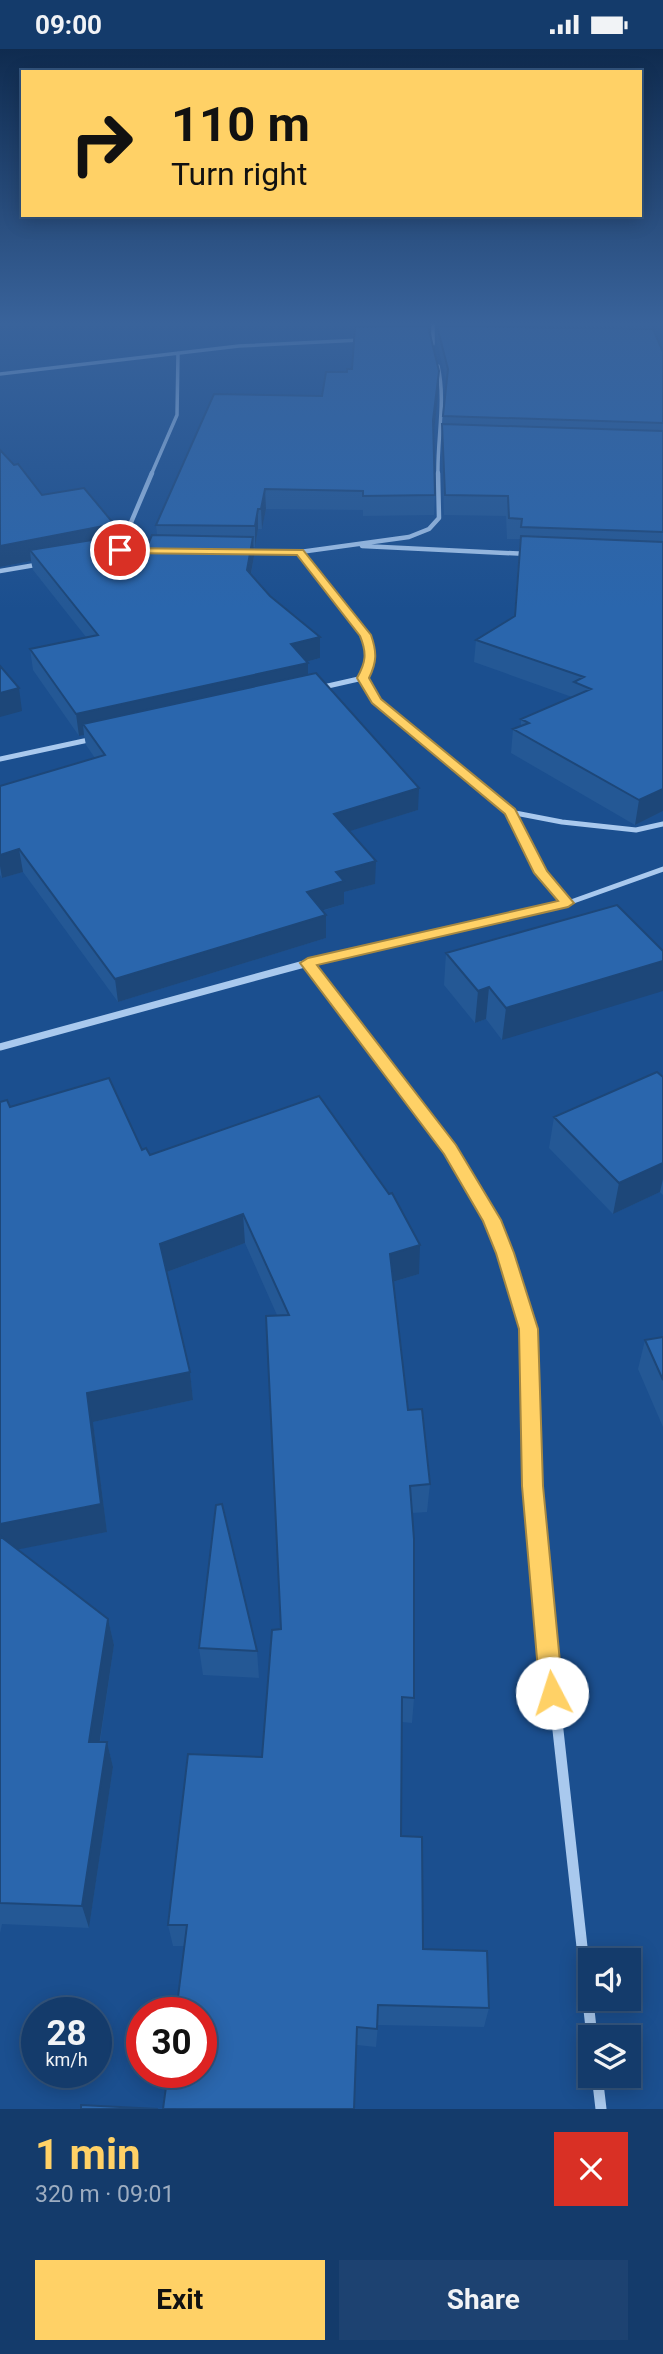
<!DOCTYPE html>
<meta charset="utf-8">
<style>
:root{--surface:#143b6b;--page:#1d4271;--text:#f1f3f6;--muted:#9dadc1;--line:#33557e;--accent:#ffd166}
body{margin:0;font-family:Roboto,sans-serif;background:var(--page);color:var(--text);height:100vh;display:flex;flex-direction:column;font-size:26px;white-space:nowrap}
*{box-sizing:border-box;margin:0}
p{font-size:23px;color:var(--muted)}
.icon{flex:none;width:38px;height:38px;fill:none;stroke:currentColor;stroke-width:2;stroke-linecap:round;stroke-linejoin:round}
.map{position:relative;height:2060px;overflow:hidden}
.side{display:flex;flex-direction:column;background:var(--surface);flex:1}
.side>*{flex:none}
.top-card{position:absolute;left:21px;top:21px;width:621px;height:147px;border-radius:0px;box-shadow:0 4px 18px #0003,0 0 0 2px var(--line);background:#ffd166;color:#111;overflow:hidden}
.fabs{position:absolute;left:578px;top:1899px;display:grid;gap:14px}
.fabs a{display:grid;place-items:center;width:63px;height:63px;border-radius:0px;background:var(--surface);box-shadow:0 4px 18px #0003,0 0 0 2px var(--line);font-size:35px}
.speed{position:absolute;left:21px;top:1948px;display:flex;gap:14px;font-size:35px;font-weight:700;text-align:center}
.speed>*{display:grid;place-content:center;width:91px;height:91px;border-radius:50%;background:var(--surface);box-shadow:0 4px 18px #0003,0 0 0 2px var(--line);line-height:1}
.speed small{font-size:18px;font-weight:400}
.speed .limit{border:10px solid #d22;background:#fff;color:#111}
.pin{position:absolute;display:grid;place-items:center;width:60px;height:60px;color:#fff;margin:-30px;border:4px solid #fff;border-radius:50%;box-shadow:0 2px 7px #0007}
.me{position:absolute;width:77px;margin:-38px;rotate:355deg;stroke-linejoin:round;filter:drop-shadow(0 0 5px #0008)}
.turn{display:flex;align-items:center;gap:24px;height:147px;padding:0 35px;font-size:32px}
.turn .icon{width:91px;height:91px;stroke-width:2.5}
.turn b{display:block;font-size:49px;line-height:60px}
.round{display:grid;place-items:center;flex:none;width:74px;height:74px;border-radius:0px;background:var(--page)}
.summary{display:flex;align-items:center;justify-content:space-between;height:119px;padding:0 35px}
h1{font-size:42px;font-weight:700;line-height:52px;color:var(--accent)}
.primary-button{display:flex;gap:14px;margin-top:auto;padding:14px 35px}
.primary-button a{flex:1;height:80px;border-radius:0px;background:var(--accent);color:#111;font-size:28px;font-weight:700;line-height:80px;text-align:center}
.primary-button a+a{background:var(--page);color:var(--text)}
.status{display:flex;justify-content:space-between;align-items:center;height:49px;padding:0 35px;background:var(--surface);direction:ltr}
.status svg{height:19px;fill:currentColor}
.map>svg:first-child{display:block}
</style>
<div class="status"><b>09:00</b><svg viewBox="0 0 49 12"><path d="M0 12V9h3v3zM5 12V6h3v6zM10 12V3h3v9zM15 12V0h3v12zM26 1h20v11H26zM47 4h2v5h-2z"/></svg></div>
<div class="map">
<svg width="663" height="2060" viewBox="0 0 663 2060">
<rect width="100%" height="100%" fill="#1b4f8f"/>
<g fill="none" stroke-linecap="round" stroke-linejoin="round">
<path stroke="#a9c9ee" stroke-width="3.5" d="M433,272v23
M0,325l239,-28 122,-6
M151,426l26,-60 1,-62
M438,426c-1,-36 8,-75 0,-109"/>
<path stroke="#a9c9ee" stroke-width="4.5" d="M121,497l31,-73
M362,497l166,8
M128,501h27
M244,502l56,1 109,-15 20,-8 10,-11 -1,-45
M300,503l65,83 5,17 -3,17
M0,522l41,-7"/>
<path stroke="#a9c9ee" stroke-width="5" d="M368,618l-5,11 13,23 134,111 31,61 27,30
M319,639l44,-10
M0,710l93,-20
M510,763l52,10 74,8 27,-6
M523,864l45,-10 95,-34"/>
<path stroke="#a9c9ee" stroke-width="7" d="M308,914l142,187 23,35 18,38
M0,998l308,-84 222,-51"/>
<path stroke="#a9c9ee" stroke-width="9" d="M490,1172l15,32 23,76 5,157 12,129"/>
<path stroke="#a9c9ee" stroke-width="11" d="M545,1564l47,424
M597,2026l4,34"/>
</g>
<path fill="#245895" d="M356,272h73l-1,5 11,45 -5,59 1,65 -1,20 -71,1v-6l-97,-1 -4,20h-4l-3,18h-2l1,9 -3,18 19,22 50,41v21l-14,4 2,1v12l110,135 -69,21 26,53 -31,8v12l-22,7 4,27 -208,64 -95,-130 -21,6 -2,-3v-89l95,-28 -9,-13 -2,-10 -5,1 -46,-66 -3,-21 56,-12 -53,-67 -2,-9 -31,6v-117l42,45 73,41 27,22 15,-23 -1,-10 166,-129 25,-24 5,-3z
M436,272h213v8l14,23v459l-28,14 -124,-72 2,-24 8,-3v-7l51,-22 -98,-35 2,-22 38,-24 6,-77h-13l-1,-23 -62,-1 -2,-71 1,-28 4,-32 -10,-41z
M663,902l-161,89 -16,-21 -11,4 -31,-38 2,-32z
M663,1028v118l-3,-3 -47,22 -64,-66 5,-31z
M0,1053l10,5 132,43 8,5 269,119 -26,8 15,128 22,74 -3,28 -15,1 2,185 -2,25 -10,-1 -1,114 22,113 66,59 -5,19 -106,-2 -2,22 -19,-2 -172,-99h-12l-5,-21 94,-168 19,-128 -4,-314 -32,-72 -78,29 23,100 3,28 -100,22 14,110 -89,17 90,70 6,26 -14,97h7l6,25 -24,161 -87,-4 -2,9z
M663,1288v90l-25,-58 7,-29z
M199,1599l58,3 2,27 -56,-3z"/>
<path fill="#1d4779" d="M439,322v17l-6,51v-19z
M265,440l1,20 -4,20 -1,-20z
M258,460v20l-3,18v-21z
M114,475l2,20 -86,6 1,11 -31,6v-21z
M253,488l1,19 -6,34 -1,-20z
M320,588v21l-29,8v-22z
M308,614v22l-225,39 1,11 -5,1 -3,-22z
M19,639l3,23 -22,6v-24z
M419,739l-1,22 -84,26v-22z
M663,740v22l-28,14 4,-25z
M19,800l4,23 -21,6 -2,-12v-11z
M376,812l-1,23 -31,8v12l-37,11v-23l29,-20z
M326,866v23l-208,64 -3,-23z
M663,912v30l-161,49 4,-32z
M489,938l-3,32 -11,4 3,-32z
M663,1114v16l-3,13 -47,22 6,-31z
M243,1165l2,29 -81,30 -4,-29z
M420,1196l-1,29 -30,9 1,-29z
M190,1323l3,28 -100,22 14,110 -107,21v-29l87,-131z
M108,1570l6,26 -18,121 -7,-24z
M107,1693l6,25 -24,161 -7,-22z"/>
<path fill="#2a66ad" stroke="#1d4779" stroke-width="2" d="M509,272h140l1,2z
M428,277l11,45 -6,49 2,75 -72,1v-5l-98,-2 -4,20h-3l-3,17 -99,-1 58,-131 108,2 4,-24h21v-3h5l3,-42z
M437,277l216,3 10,23v71l-220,-7 5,-47z
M442,375l221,7v101l-142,-5 1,-8 -13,-1 -1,-22 -63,-1z
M0,401l14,15 4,-1 24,31 42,-7 30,36 -114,22z
M123,486l19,23 10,-23 101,2 -6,33 23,26 50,41 -29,7 17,19 -232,51 -46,-65 68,-14 -68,-85z
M521,487l142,6v247l-24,11 -126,-71 16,-6 -8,-4 70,-30 -17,-7 10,-5 -108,-37 39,-24z
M0,617l19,22 -19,5z
M316,624l103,115 -85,26 42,47 -40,11 8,9 -37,11 19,23 -211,64 -96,-130 -19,6v-69l105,-31 -22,-31z
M617,856l46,46v10l-157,47 -17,-21 -11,4 -32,-38z
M657,1023l6,5v86l-44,20 -65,-66z
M109,1029l33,72 4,-2 4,7 169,-59 70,98 3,-1 28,52 -30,9 18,156 14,-1 8,75 -20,2 4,53v159l-12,-1 -1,139 21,1 1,112 64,2 2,57 -111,-3 -1,24 -20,-2 -3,82h-191l5,-37h33v-59h-25l11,-88h-19l20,-171 74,3 10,-127 9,-1 -15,-313 23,-1 -46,-101 -83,30 30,128 -103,21 14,111 -101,20v-422l7,-2 3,7z
M663,1288v43l-18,-40z
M222,1455l35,147 -58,-3 17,-143z
M0,1487l108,83 -19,123h18l-25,164 -82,-3z
M81,2056l77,4h-77z"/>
<linearGradient id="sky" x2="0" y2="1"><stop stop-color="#0f2b4f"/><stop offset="0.49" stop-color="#39639b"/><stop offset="1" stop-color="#39639b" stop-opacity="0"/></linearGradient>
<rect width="663" height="560" fill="url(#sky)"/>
<path fill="#ffd166" stroke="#a68842" stroke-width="2" d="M116,499l187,2 68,85c6,17 6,27 -2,43l12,21 134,110 32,62 27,32 -6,4 -251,58 139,180 45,75 13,33 24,76 5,157 20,207 -3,8 -8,4 -8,-4 -4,-8 -18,-207 -3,-157 -23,-76 -13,-32 -39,-67 -144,-191 8,-5 250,-57 -24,-28 -29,-59 -133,-111 -15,-25c9,-16 10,-25 3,-42l-63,-81 -177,-2 -5,-3z"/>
</svg>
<div class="fabs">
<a><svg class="icon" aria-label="sound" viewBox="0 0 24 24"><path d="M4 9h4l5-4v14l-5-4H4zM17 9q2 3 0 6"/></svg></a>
<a><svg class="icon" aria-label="layers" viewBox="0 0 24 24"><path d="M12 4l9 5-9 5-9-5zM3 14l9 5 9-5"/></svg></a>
</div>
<div class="speed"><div>28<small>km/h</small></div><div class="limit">30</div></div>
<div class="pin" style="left:120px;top:501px;background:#d93025"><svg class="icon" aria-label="arrive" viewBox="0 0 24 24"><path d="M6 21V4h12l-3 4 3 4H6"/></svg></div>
<svg class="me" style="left:552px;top:1644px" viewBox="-20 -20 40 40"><circle r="19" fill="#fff"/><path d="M0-13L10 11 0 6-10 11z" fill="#ffd166"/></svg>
<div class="top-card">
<div class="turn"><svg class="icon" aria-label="right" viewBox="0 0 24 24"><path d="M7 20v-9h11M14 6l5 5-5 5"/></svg><div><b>110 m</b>Turn right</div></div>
</div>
</div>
<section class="side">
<div class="summary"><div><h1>1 min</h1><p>320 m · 09:01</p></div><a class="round" style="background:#d93025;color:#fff"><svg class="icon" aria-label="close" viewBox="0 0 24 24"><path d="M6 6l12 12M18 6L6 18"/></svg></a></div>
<div class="primary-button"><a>Exit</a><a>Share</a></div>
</section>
